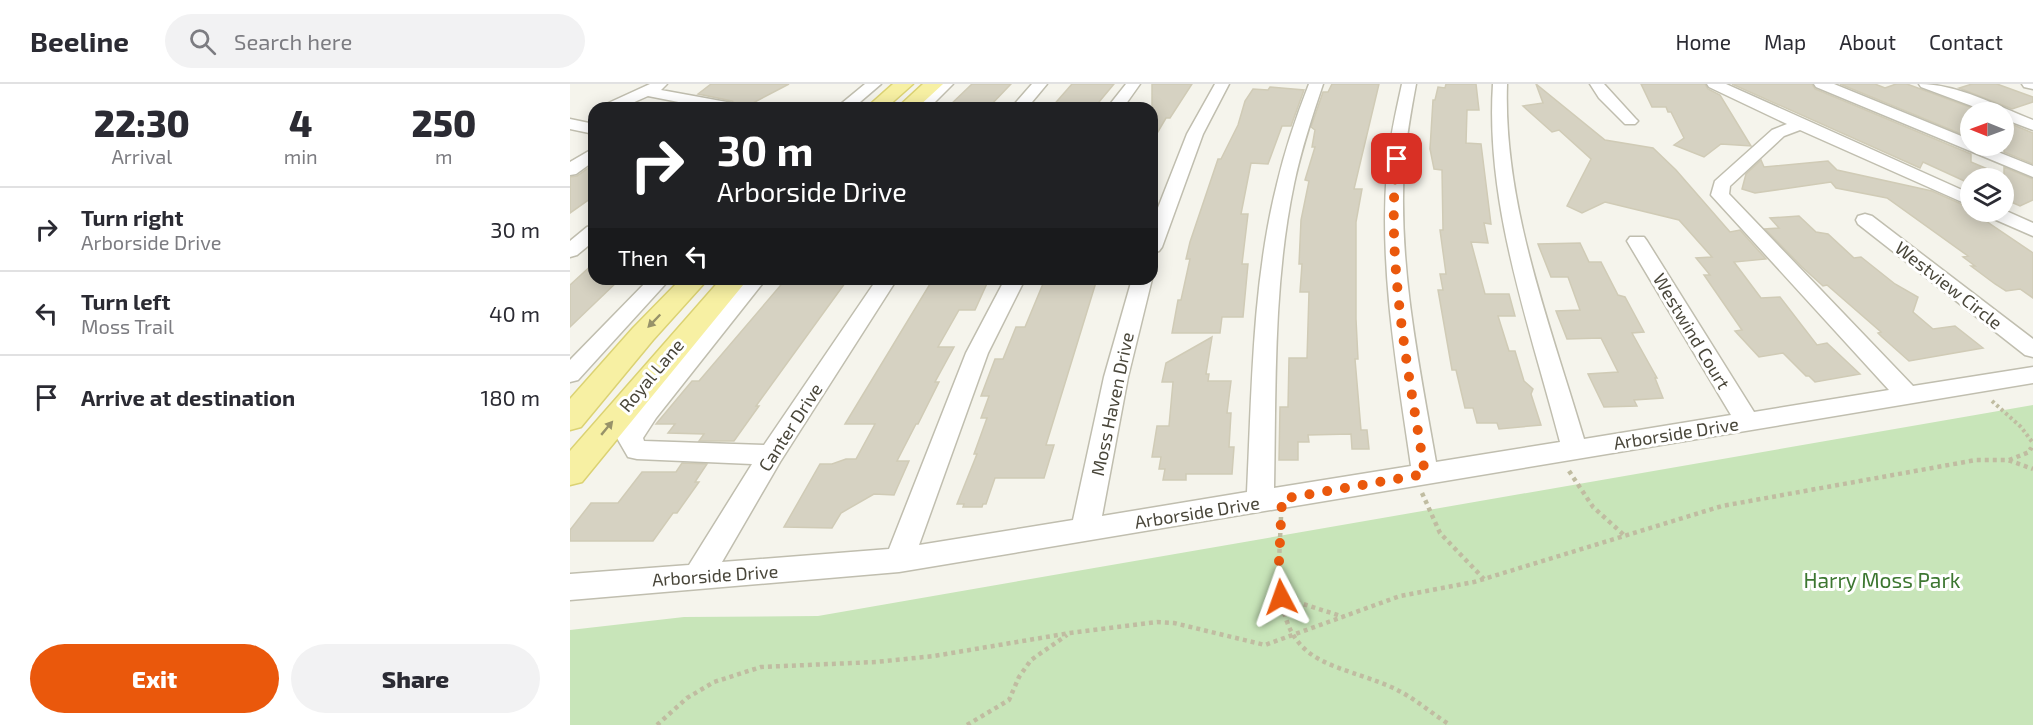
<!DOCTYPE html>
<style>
:root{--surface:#fff;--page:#f2f2f3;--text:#2b2b33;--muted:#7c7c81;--line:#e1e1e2;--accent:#ea580c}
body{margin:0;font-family:"Exo 2",sans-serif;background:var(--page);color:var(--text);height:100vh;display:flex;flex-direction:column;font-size:22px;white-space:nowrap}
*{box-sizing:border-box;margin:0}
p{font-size:20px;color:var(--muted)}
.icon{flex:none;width:33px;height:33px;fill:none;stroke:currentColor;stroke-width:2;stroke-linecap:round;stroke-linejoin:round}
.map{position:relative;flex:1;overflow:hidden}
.panel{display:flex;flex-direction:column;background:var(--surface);width:570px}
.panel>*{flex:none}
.hud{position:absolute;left:18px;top:18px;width:570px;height:183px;border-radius:18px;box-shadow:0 3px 15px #0003;background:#202124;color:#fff;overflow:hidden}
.needle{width:39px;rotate:271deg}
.controls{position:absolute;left:1390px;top:18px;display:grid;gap:12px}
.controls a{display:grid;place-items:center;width:54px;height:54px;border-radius:50%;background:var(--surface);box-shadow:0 3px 15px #0003;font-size:30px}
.pin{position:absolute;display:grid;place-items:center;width:51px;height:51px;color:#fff;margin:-26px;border-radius:12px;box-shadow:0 3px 9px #0006}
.me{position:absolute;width:66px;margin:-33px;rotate:356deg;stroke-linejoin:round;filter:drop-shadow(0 0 4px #0008)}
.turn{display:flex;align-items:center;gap:21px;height:126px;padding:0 30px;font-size:27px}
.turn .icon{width:78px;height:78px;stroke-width:2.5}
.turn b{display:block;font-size:42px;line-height:51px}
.then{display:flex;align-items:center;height:57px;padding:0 30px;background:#0003;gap:12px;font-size:22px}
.eta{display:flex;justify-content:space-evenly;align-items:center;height:102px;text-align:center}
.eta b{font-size:36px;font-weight:800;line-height:42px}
.primary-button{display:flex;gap:12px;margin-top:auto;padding:12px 30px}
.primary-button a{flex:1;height:69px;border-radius:36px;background:var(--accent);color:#fff;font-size:24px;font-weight:800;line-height:69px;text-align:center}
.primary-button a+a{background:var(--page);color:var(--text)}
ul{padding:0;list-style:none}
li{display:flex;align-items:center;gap:18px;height:84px;padding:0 30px;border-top:2px solid var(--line)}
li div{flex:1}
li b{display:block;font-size:22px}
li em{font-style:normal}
header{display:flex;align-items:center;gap:36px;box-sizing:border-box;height:84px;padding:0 30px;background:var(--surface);border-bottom:2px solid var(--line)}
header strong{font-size:28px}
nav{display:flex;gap:33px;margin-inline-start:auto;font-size:21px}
.search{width:420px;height:54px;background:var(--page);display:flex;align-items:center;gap:15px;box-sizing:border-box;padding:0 21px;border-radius:33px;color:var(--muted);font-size:22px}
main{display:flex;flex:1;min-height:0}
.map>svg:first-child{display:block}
</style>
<header>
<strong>Beeline</strong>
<div class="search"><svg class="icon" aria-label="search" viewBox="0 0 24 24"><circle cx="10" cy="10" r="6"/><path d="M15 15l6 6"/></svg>Search here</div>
<nav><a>Home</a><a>Map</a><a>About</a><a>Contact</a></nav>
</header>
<main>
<section class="panel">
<div class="eta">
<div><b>22:30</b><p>Arrival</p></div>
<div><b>4</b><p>min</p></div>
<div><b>250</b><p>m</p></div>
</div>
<ul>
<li><svg class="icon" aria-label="right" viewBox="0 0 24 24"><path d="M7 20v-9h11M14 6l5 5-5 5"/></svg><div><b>Turn right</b><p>Arborside Drive</p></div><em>30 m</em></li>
<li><svg class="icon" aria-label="left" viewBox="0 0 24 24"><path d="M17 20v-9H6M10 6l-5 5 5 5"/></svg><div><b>Turn left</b><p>Moss Trail</p></div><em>40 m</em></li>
<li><svg class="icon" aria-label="arrive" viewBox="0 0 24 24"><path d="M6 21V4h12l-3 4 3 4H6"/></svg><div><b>Arrive at destination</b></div><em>180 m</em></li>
</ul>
<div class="primary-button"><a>Exit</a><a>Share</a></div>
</section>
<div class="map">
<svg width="1463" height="641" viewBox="0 0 1463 641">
<rect width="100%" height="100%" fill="#f5f4ec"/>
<path fill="#c8e5b9" d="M1463,321v320h-1463v-95l114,-13 134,-1z"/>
<path fill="#d6d2c2" stroke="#d0cbb6" stroke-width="1.5" d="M141,0h78l-38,20 -1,4h-8l-10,-7 -34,-7z
M402,0h39l-22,23 -42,1z
M502,0h42l-20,24h-43z
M582,0h40l-22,34h-4l-14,24z
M762,0h47l-25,105h8l-6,33v97l2,40h-3l6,71h6l2,19h-17l-1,-15 -43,1 1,7h-11v18h-19l1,-53h8l1,-49h18l2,-66h-9l2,-28h-3l2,-44 8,-39 -4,-1 10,-33h-3l3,-17 -4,-3 12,-35h5z
M876,0h30l3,26h-12l-1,33 15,1 10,80 -7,-1 4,20 -17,-1 14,52h24l6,22h-17l11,35h6l9,30 9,8 -2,5 10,31 -42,4 -2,-6h-20l-4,-15h-8l-9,-38h-4l-14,-80h5l-3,-16h6l-6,-44h3l-1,-60 -8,-1 -4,-20 3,-49h2l3,-13 7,1z
M966,0l69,56 48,8 23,22 54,62 10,-2 26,29 -32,3 27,36 19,-1 37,48 10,-2 33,31 -45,8 -6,-6h-3l-23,-23 -24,4 -24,-26 7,-1 -38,-55h6l-14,-17 16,-1 -33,-37 -74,-18 -23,11 -15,-7 24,-47 -32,-29 -7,2 -29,-26 20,-3z
M1071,0h64l3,5 12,6 31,51 -30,-2 -17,13 -30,-12 10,-7 -13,-26h-3l-2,-5h-14z
M1162,0h80l3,5 156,65v8l33,14v-9l29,12v21l-13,6 -16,-7v-21h-33v6l-48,-22 -3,6z
M1270,0h35l10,4 11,-4h11l76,28h-12v26z
M1402,0h25l36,13v5l-21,7 -53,-21z
M700,3l34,3 -13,36h-9l-14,38 -17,-1 -10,51h7l-6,50h6l-5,53h-21l-2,16h-48l6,-33h3l9,-41h-4l4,-17 28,-83h3l17,-34 7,-24 8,-12 15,1z
M1434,37l29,12v31l-29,-12z
M1191,76l3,7 64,-6 9,9 95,21 27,12 74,50v45l-13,-9 -14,2 -11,-7 -24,-18h4l-12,-9 5,-1 -81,-58 -51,-10 -5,-6 -76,11 -13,-4 4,-15z
M24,80v32l-24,17v-36l7,-1z
M1229,132l17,16 12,2 26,24 7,-1 34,27 23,13 -5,15 20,17 22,-3 28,22 -74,13 -27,-24 -4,-4 3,-1 -54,-47 -4,1 -21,-19 -37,-38 14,-1 -9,-10z
M1010,159l9,19h12l17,33 7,2 19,35 -12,1 25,45h-2l8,20 -29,2 3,6 -33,1 -16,-33 30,-2 -17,-34 -34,1 -11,-28 24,-1 -12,-33h-17l-13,-33z
M24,179v16h26l-50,48v-42z
M216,195h62l-92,127h3l-25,35h-35l5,-7 -36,-1 7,-9h-19l36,-43h7z
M363,195h56l-14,31h-16l-21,37h16l-19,35h4l-21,42h-2l-19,37h12l-15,34 -20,-1 -33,19 -9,15 -48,-1 36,-63h12l14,-5h10l19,-35h-30z
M475,195h52l-51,166h8l-10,33h-49l-9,26h-3l-1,3h-19l1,-3h-7l20,-50h-3l13,-36h-6l8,-22h-8l14,-37h8l13,-32h9z
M642,253l-6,37h3l-1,7h23l-4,32h4l-2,34h5l-2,27h-46v6h-23l2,-11h-6l2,-12h-9l5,-31h12l4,-44h-11l4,-19z
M112,379l25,1 -12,18h4l-22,31h-4l-20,28h-83v-11l21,-27h27l24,-31h34z"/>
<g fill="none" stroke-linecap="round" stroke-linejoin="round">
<g stroke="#c0beaf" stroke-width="3">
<path id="minor" d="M80,0h17l-6,6 71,13 8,5h-31l-61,-12 -27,12h-20l3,-3z
M295,0h16l-28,24h-17z
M368,0h15l-24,24h-17z
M462,0h15l-20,24h-16z
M556,0h14l-17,24h-16z
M645,0h14l-26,50 -41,113 -3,4 -7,2v-30l35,-89z
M739,0h14c-11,33 -22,66 -29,100 -21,100 -18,203 -20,304l137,-22c-14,-97 -32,-197 -24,-296 2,-29 9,-58 15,-86h14c-5,27 -10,54 -12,82 -6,99 15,199 32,296l124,-20c-30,-115 -75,-237 -67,-358h14c-4,121 43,240 77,355l147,-24 -104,-174 3,-4h14l3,4 107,171 135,-22 -178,-195 4,-14 57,-51 15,-6 -78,-37 -2,-3h19l245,110v12l-171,-76 -16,6 -54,50 -1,8 184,192 120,-19v16l-1134,189 -329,28v-26l119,-9 63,-101 -115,-5 -9,-2 -11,-19 21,-32 107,-127h21l-110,139 -13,20 1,3 120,4 113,-166h20l-117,183 -58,100 167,-13 77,-196 39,-74h20l-37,74 -69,192 154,-25 31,-143 28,-98h20l-24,98 -26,139 145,-24c5,-102 5,-208 30,-308 8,-34 19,-67 32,-100z
M1020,0h14l31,34 3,3 -3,3h-10l-26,-26z
M1244,0h20l137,56v6h12l50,20v11l-217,-90z
M1349,0c39,0 78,22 114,36v10l-29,-11v-7h-16l-67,-25z
M1452,0h11v5l-9,-2z
M0,35l24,5v10l-24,-5z
M24,64v13l-18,13 -6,1v-13z
M1434,126l29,13v13l-46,-20 -3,-4z
M1295,130l7,2 161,123v18l-8,-2 -167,-131 -2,-4 2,-4z
M24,141v16l-17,14 -7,2v-16l17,-14z
M79,195h21l-92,101 -8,2v-22z"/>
</g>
<g stroke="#dbd273" stroke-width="3">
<path id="major" d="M323,0h20l-27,24h-20z
M353,0h20l-26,24h-20z
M111,195h27l-55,61 -72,87 -11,3v-31l63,-71z
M151,195h27l-166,203 -12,3v-34z"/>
</g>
<path stroke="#c0bca1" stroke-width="4" stroke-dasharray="3 3" stroke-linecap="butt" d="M1422,317l29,26 12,16
M1460,366l3,-5"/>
<path stroke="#c0bca1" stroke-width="4.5" stroke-dasharray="4 4" stroke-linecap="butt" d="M1439,376l20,-8 2,-4
M999,387l24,36 31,28
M852,409l18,40 44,46
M711,433l-2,45 2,35 63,20
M711,513c10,70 55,66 110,90 21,9 40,26 59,38
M87,641l30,-27 27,-16 47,-15 115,-5 58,-6 136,-23 87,-11 17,1 91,22 135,-49 74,-14 248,-76 254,-46h32l25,9
M397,641l42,-25 10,-23 12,-17 36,-25"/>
<use href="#minor" fill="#fff" fill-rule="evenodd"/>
<use href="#major" fill="#f7f0a3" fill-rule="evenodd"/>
</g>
<defs><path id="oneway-solid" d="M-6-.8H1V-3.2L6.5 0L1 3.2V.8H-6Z" transform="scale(1.5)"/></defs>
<g fill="#979269">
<use href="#oneway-solid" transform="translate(84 237) rotate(134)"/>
<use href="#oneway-solid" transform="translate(37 344) rotate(-50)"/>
</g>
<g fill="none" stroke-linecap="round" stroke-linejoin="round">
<path stroke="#ea580c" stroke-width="10" stroke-dasharray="0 18" d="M711,513l-2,-35 3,-63 143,-25c-16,-100 -40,-215 -28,-315"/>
</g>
<g text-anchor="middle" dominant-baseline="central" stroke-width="6" stroke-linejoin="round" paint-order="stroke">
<g font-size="18" fill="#49463a" stroke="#fff">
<text transform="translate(1379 201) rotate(38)">Westview Circle</text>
<text transform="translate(1122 247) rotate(59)">Westwind Court</text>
<text transform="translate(81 291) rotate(-50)">Royal Lane</text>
<text transform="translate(542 320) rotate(-78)">Moss Haven Drive</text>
<text transform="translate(220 343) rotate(-57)">Canter Drive</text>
<text transform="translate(1106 349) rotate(-9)">Arborside Drive</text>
<text transform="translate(627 428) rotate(-9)">Arborside Drive</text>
<text transform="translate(145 491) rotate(-4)">Arborside Drive</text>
</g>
<g font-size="21" fill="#3d7731" stroke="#fff">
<text x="1312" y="495">Harry Moss Park</text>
</g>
</g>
</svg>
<div class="controls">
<a><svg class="needle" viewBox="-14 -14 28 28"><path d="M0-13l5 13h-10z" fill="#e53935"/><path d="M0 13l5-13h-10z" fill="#7c7c81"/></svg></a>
<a><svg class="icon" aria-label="layers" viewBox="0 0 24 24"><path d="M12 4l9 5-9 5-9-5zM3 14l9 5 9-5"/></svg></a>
</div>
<div class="pin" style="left:827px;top:75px;background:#d93025"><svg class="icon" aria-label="arrive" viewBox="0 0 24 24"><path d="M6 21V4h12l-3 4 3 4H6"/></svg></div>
<svg class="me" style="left:711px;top:513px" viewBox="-20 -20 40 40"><path d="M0-17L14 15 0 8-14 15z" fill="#ea580c" stroke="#fff" stroke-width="4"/></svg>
<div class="hud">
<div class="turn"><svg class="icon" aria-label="right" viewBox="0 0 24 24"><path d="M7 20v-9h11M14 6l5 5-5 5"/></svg><div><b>30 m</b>Arborside Drive</div></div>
<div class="then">Then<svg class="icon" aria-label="left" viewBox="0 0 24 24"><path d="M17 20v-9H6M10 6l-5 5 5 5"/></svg></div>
</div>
</div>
</main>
